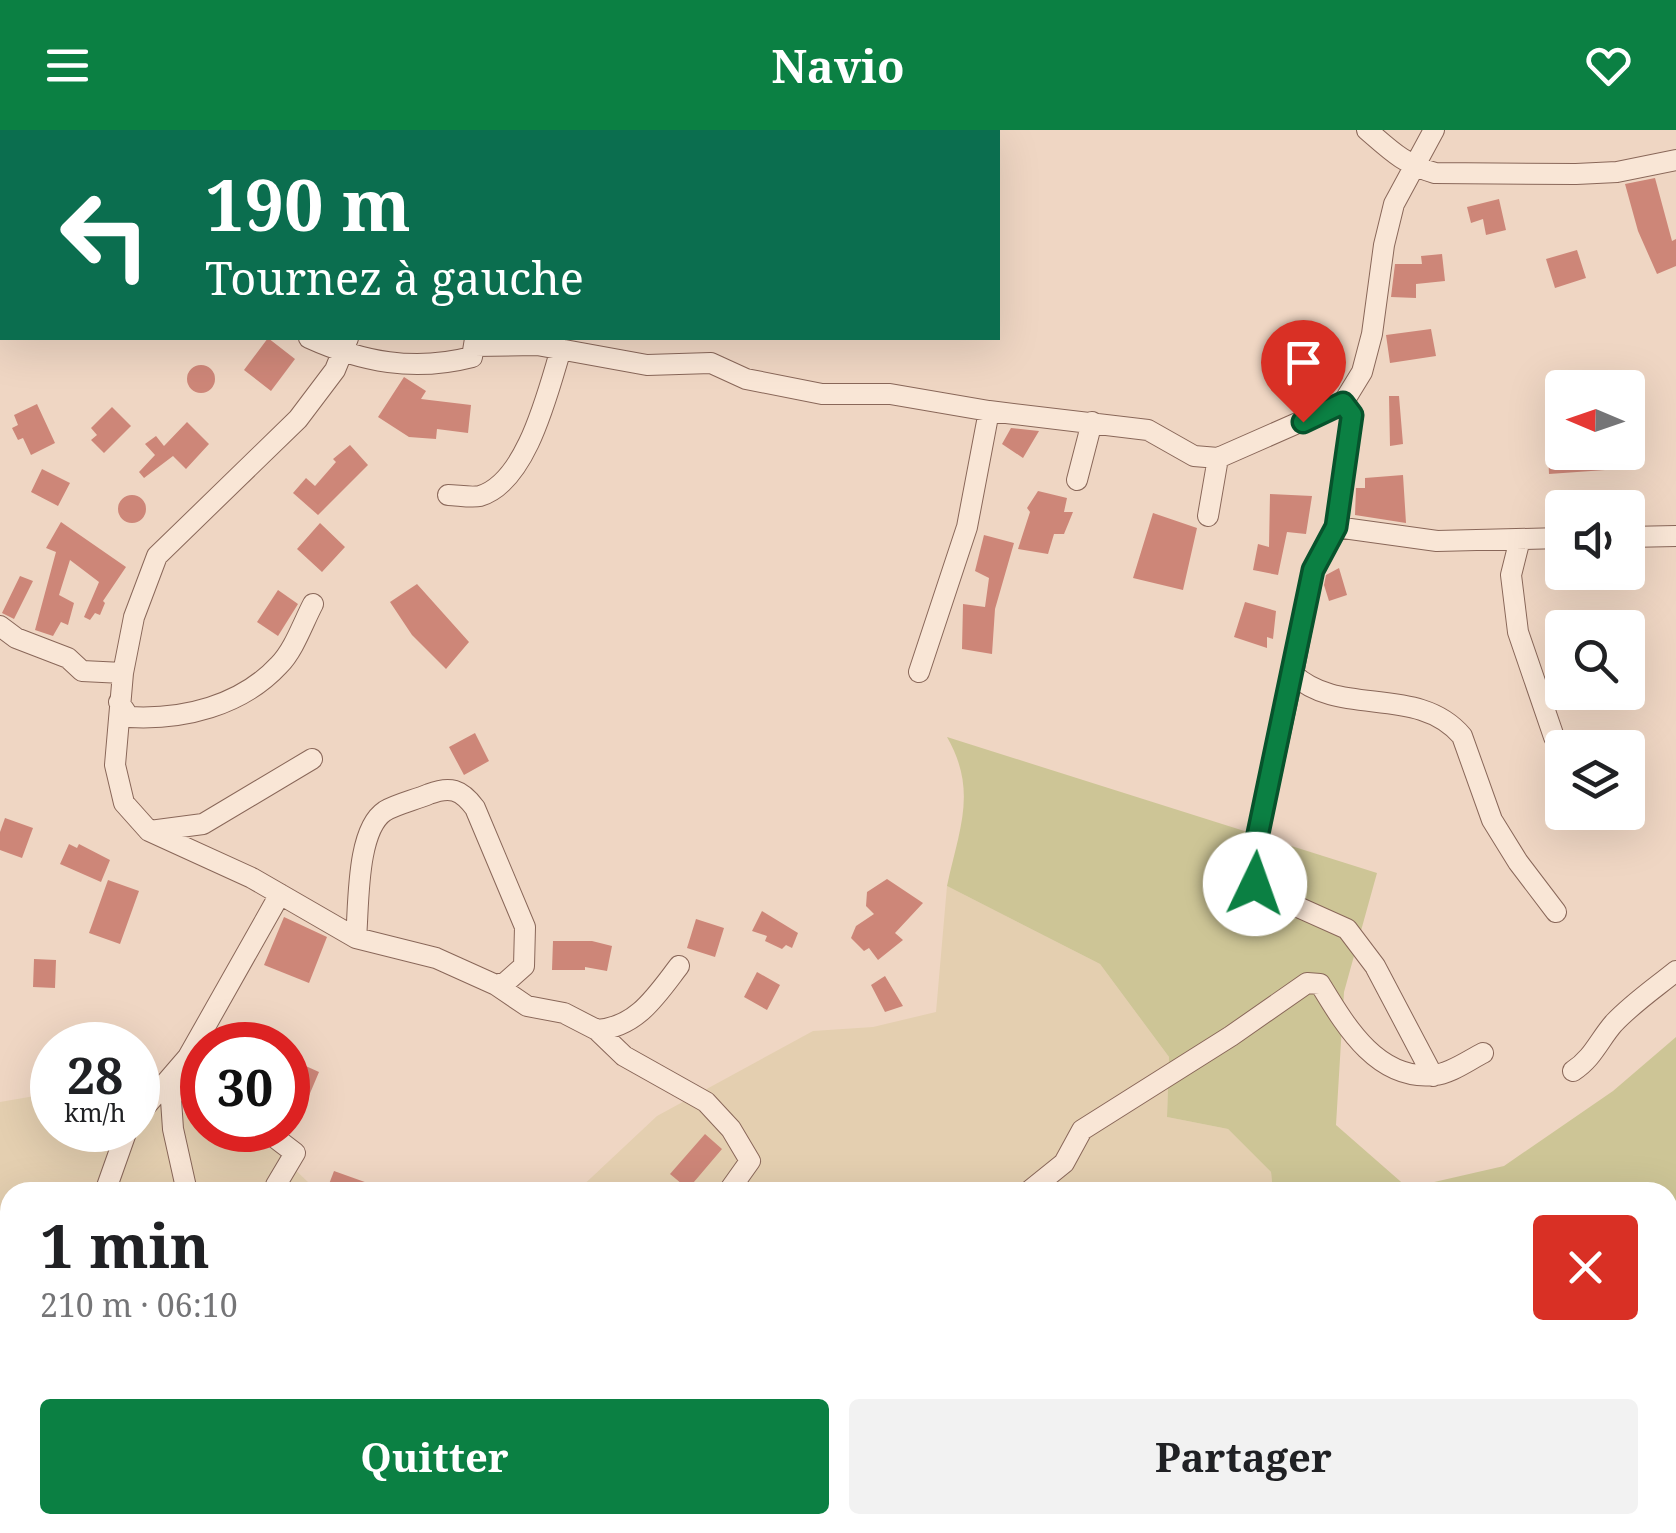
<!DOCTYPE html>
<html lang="fr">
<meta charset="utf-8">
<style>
:root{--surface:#fff;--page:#f2f2f2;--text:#202124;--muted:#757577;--accent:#0b8043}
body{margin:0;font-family:"Noto Serif",serif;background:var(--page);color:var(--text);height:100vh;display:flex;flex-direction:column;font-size:38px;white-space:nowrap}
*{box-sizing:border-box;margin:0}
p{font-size:32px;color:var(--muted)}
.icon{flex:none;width:55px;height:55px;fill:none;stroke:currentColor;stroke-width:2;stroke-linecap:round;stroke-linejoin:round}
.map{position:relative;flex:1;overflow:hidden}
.sheet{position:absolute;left:0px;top:1052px;width:1678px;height:352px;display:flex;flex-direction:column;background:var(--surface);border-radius:30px 30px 0 0;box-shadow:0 10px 40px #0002}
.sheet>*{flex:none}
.hud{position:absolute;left:0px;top:0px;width:1000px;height:210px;box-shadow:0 10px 40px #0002;background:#0b6e4f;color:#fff;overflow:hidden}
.needle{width:65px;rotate:272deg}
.tools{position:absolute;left:1545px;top:240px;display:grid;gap:20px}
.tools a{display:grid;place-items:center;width:100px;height:100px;border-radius:10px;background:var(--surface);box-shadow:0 10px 40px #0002;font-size:50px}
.speed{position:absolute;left:30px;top:892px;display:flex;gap:20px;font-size:50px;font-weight:700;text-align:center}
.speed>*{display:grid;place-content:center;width:130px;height:130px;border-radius:50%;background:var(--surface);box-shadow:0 10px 40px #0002;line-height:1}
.speed small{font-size:25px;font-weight:400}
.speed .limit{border:15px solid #d22;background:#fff;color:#111}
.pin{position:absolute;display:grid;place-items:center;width:85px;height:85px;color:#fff;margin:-102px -42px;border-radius:50% 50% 50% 0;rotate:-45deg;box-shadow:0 0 10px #0007}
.pin .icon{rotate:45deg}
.me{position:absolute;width:110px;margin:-55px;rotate:3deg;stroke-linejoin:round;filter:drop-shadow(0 0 8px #0008)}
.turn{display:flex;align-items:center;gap:35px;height:210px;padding:0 40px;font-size:45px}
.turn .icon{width:130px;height:130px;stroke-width:2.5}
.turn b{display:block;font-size:70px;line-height:85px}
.round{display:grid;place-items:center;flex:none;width:105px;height:105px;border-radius:10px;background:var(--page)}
.head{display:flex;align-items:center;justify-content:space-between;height:170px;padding:0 40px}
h1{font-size:60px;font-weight:700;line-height:75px}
.action{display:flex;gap:20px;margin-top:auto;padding:20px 40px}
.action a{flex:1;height:115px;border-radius:10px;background:var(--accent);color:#fff;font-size:40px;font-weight:700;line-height:115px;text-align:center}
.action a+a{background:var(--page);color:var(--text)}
header{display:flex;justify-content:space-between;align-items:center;height:130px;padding:0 40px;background:var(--accent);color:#fff;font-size:45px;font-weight:700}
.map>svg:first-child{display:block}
</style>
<header><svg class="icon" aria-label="menu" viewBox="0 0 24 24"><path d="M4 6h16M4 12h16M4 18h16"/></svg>Navio<svg class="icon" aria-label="heart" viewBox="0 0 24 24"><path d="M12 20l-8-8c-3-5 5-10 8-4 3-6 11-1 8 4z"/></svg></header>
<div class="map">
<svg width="1676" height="1403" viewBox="0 0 1676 1403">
<rect width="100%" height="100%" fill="#efd6c3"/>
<path fill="#e4cfb0" d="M947,756l153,78 69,93 -2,60 61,12 43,43 2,20h-697l81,-76 156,-85 60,-4 63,-15z
M52,963v37h86v-33l64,22v11h34l27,9 46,44 5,9h-304v333h1222l-7,8h-1225v-431z"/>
<path fill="#cdc596" d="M947,607l430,136 -33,119 -8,133 72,63 96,-22 109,-75 63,-54v170l-8,5v-20h-395l-2,-20 -43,-43 -61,-12 2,-60 -69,-93 -153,-78c12,-57 31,-95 0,-149z
M1232,1395h270l-2,8h-275z"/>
<path fill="#cd8678" d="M1655,48l17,63 4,-2v27l-19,8 -19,-43 -13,-47z
M1499,69l7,31 -20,5 -3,-16 -12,4 -4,-16z
M1577,120l9,28 -31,10 -9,-29z
M1442,124l3,27 -29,3v14l-25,-1 4,-33h27l-1,-8z
M1431,199l5,27 -46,7 -4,-28z
M268,208l27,21 -24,32 -27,-21z
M187 249a14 14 0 1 1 28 0a14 14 0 1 1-28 0Z
M404,247l22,14 -5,8 50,6 -3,28 -31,-4 -1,10 -27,-2 -31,-20z
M1389,266h10l4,48 -13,2z
M37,274l18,39 -24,12 -8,-17 -5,2 -6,-12 6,-3 -4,-10z
M112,277l19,19 -27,27 -13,-13 6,-5 -6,-7z
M187,292l22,22 -23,25 -13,-13 -29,22 -5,-6 16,-17 -10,-11 11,-8 8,10z
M1011,298l28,3 -16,27 -21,-14z
M350,315l18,20 -50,50 -25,-22 13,-15 9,8 21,-24 -3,-3z
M1604,322l1,18 -56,4 -1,-21z
M42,339l28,14 -12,23 -27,-14z
M1403,345l3,48 -51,-8 1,-27h9v-10z
M1038,361l29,7 -3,14h9l-9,22h-10l-6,20 -30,-5 12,-37 -3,-4z
M1270,364l42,2 -6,38 -19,-2 -9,43 -25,-5 5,-26 11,3z
M118 379a14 14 0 1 1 28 0a14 14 0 1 1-28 0Z
M1153,383l44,15 -14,62 -50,-12z
M61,392l65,45 -23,34 2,2 -5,12 -5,-2 -5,7 -6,-3 15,-35 -29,-22 -11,35 15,8 -6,22 -7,-3 -8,14 -18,-6 21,-78 -10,-4z
M320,393l25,24 -23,25 -25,-23z
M984,405l30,8 -19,66 -3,45 -30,-5 1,-45 22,3 4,-29 -14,-7z
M1339,438l8,27 -18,6 -5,-16 2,-10z
M20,446l13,5 -19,38 -12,-6z
M417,454l52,58 -23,27 -34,-34 -22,-33z
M278,460l20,14 -20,32 -21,-14z
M1245,472l31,9 -3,28 -6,-2v11l-33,-11z
M475,603l14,28 -25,14 -15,-28z
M5,688l28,10 -11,30 -22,-8v-18z
M69,714l8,4 2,-4 31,16 -9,22 -41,-18z
M887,749l36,24 -28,30 8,7 -25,20 -9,-12 -5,3 -13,-13 5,-12 18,-12 -8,-8 1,-14z
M108,750l31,11 -19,53 -31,-11z
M762,781l36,22 -6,15 -6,-3 -4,4 -17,-8 2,-5 -15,-5z
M284,787l43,20 -18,46 -45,-18z
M696,789l28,9 -9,29 -28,-9z
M553,811h39l20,5 -5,25 -22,-4v3h-33z
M34,829l22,1 -1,28 -22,-1z
M757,842l23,13 -13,25 -23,-13z
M885,846l18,30 -18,6 -14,-27z
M288,928l31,14 -11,26 -20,-10z
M705,1004l17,15 -34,40 -18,-15z
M334,1041l56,20v1h-64z"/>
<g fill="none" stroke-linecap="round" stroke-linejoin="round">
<g stroke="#896759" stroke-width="22">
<path id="street" d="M66,0v2
M461,0v2
M515,0l1,2
M1367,0c23,20 38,35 68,43l141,1 41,-2 59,-12
M0,49l2,-2
M309,208c53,24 105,34 163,19l3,-18
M348,208l-13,32 -37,49 -141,137 -23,61 -11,56 -8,92 9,38 25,28 103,47 104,60 80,20 60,27 10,-3 18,-16 1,-39 -50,-119c-14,-19 -25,-22 -46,-14 -14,6 -32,10 -44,17 -29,19 -26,95 -29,127
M474,216l63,-1 110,20 64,-2 35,16 76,15h68l99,17 159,19 46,26 24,2 125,-55 19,-31 10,-38 12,-89 10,-41 40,-74
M1077,350l15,-58
M448,365c9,0 23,3 32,1 47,-14 68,-105 81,-147
M1208,386l10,-58
M1336,397l16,-112 -9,-12
M1628,407l48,-1
M1520,409l-9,36 7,57 36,105
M0,496l16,12 52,20 14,13 41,2
M919,542l48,-145 22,-116
M1293,544l-42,193 4,16 14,11 78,35 28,37 58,110
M119,572l10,15c54,3 112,-11 150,-52 15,-15 24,-42 34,-61
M150,701l53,-7 109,-65
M1556,782l-38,-50 -26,-42 -30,-84c-44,-52 -123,-18 -169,-62l20,-104 23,-43 101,14 125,-3
M496,855l31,21 37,7 33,17 27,26 82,46 25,27 19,32 -22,31
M597,900c40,-3 59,-34 82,-64
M1573,941c20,-13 26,-31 41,-48 19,-20 41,-35 62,-52
M138,985l50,-58 4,12 10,6
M265,1000l30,23 -19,32 2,7
M105,1062l22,-62
M187,1062l-14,-63 -2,-29 17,-43 92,-163
M1028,1062l36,-29 18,-33 149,-94 76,-53 13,1c25,41 57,97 114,91 16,-1 35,-15 49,-22
M0,1336l10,-4
M0,1390l10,-17
M73,1395l12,8
M523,1403l1,-8"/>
</g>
<use href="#street" stroke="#f9e6d6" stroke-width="20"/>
</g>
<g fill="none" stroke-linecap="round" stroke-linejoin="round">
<g stroke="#07532c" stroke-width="25">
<path id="route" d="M1255,754l-4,-17 62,-297 23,-43 16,-112 -9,-12 -40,19"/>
</g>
<use href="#route" stroke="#0b8043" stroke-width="18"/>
</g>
</svg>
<div class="tools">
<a><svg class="needle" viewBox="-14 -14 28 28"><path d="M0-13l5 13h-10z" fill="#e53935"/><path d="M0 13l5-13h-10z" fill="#757577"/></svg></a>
<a><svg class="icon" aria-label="sound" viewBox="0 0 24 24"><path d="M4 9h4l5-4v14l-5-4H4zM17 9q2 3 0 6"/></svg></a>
<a><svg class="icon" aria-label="search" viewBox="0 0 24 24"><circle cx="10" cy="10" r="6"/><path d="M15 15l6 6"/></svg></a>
<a><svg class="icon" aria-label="layers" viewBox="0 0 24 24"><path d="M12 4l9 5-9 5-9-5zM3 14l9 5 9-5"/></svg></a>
</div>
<div class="speed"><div>28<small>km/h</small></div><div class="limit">30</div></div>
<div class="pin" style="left:1303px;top:292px;background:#d93025"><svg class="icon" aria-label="arrive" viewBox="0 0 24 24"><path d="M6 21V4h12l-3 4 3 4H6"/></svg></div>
<svg class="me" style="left:1255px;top:754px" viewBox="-20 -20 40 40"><circle r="19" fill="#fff"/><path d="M0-13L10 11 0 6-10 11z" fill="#0b8043"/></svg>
<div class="hud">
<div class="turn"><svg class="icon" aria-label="left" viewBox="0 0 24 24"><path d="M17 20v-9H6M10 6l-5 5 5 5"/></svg><div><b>190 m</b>Tournez à gauche</div></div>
</div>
<section class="sheet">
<div class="head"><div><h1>1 min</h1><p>210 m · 06:10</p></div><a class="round" style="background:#d93025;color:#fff"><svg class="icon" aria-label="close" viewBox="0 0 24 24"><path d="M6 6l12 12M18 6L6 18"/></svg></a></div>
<div class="action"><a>Quitter</a><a>Partager</a></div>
</section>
</div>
